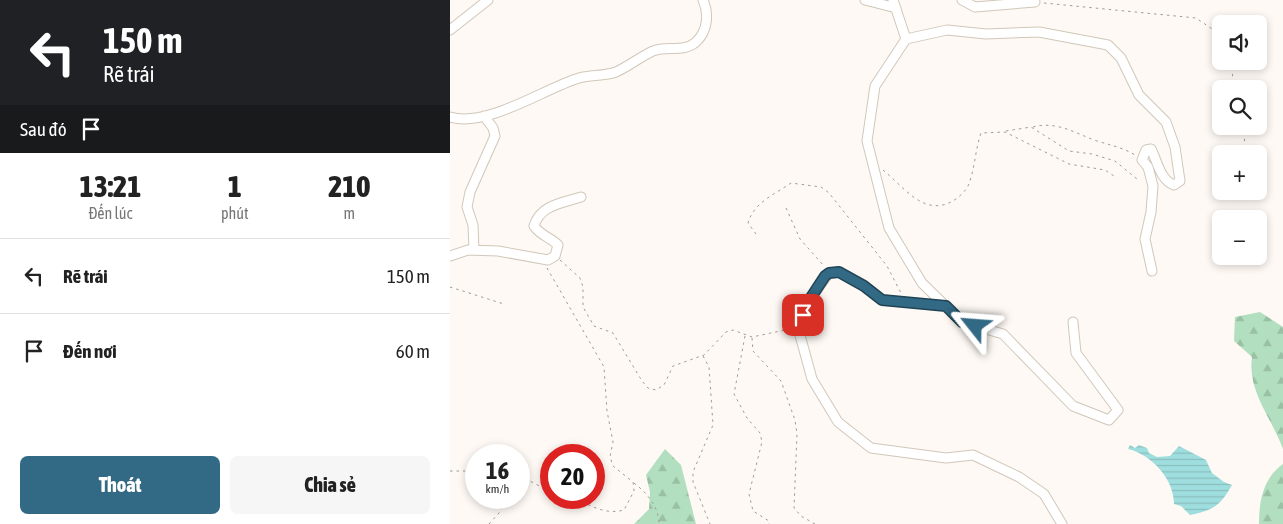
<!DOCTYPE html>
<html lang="vi">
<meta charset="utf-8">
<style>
:root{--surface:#fff;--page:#f6f6f6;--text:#222;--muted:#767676;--line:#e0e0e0;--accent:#326984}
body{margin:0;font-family:"Asap Condensed",sans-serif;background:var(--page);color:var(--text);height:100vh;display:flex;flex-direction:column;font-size:19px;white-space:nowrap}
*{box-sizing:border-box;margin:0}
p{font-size:16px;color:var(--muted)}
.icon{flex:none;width:28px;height:28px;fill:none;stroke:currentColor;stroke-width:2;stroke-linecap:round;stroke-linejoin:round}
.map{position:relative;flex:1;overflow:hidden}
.panel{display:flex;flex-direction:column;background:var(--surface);width:450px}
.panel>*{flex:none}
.top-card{background:#202124;color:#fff;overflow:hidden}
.fabs{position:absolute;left:762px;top:15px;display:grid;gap:10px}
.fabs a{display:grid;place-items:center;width:55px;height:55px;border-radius:8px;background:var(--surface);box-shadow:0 2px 8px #0003;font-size:25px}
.speed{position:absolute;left:15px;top:444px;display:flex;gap:10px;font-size:25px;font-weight:700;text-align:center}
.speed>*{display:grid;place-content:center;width:65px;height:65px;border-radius:50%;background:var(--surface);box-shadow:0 2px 8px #0003;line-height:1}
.speed small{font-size:12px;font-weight:400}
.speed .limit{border:8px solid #d22;background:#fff;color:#111}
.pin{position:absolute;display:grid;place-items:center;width:42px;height:42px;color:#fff;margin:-21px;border-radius:10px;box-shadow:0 2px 8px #0006}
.me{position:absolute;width:55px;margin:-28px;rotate:298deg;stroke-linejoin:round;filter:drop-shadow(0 0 4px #0008)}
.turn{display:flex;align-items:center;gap:18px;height:105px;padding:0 20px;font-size:22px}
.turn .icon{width:65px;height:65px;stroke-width:2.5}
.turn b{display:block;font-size:35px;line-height:42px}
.then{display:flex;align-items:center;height:48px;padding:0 20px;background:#0003;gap:10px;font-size:19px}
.eta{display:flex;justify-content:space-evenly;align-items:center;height:85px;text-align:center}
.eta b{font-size:30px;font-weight:800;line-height:35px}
.primary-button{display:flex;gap:10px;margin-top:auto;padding:10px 20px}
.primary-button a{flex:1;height:58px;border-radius:8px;background:var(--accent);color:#fff;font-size:20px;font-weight:800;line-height:58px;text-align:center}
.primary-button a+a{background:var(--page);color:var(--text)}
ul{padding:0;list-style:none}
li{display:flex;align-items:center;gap:15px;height:75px;padding:0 20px;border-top:1px solid var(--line)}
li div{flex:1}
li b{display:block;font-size:19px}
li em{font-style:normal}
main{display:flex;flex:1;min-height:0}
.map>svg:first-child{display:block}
</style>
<main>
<section class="panel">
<div class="top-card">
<div class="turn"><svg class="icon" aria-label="left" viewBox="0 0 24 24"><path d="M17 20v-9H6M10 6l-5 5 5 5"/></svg><div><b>150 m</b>Rẽ trái</div></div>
<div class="then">Sau đó<svg class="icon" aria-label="arrive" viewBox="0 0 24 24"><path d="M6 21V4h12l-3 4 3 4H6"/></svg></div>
</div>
<div class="eta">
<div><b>13:21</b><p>Đến lúc</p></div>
<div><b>1</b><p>phút</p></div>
<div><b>210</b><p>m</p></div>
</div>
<ul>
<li><svg class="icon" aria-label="left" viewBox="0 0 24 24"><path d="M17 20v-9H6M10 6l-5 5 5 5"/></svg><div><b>Rẽ trái</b></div><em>150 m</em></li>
<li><svg class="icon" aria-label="arrive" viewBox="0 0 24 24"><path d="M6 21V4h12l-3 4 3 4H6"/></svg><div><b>Đến nơi</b></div><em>60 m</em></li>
</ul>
<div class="primary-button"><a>Thoát</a><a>Chia sẻ</a></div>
</section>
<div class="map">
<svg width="833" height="524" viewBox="0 0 833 524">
<defs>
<pattern id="forest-firs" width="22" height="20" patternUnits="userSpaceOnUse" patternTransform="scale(1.25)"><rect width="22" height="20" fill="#b2dfbf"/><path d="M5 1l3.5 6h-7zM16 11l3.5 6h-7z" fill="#9ac0a4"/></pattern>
<pattern id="water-rules" width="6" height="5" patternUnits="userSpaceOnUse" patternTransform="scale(1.25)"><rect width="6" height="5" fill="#9fdede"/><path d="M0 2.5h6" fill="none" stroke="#8abfbf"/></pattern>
</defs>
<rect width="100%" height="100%" fill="#fef9f4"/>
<path fill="url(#forest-firs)" d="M810,312l23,15v122c-11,-31 -36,-58 -31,-92l-18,-16 1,-24z
M215,449l16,16 15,59h-62l15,-15 1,-17 -4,-17z
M833,464v60h-24c0,-23 4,-46 24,-60z"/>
<path fill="url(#water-rules)" d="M680,445l5,3 4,-3 8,3 2,5 8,4 13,-1 9,-10 27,14 6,13 12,9 8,3c-12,21 -18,25 -42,30l-9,-9 -7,-2c0,-25 -22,-49 -46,-55z"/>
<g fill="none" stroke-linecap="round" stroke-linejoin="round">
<g stroke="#d1c7b9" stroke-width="11">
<path id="minor" d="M415,0l31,8
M443,0l13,39 -31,47 -8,55 22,87 33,55 40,39 41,12 70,72 36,14 9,-10 -42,-57 -3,-31
M512,0l13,7 60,-5
M0,30l38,-30
M456,39l41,-9 39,4 53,-2 69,13 13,13 18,37 27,27 9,25 5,34 -6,4c-14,-5 -17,-25 -23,-36l-5,1 -4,10 6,7 5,19 -2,26 -6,27 7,32
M0,117c37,11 93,-28 129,-39 12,-3 26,-2 37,-6 13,-6 24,-15 37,-21 13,-6 31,2 43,-9 12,-11 13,-29 7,-42
M24,250l-1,-25 -6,-18 3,-15 25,-56 -2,-8 -9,-12
M0,256l18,-6 30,1 50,9 7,-4 3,-11c-8,-8 -17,-9 -24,-19 6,-21 28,-23 47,-29
M496,306l-64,-6 -18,-15 -25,-13 -10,1 -21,29 -10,26 14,51 26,43 33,26 75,10 27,-3 46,22 25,17 18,30"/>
</g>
<path stroke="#9f9b96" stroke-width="1" stroke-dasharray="2.5 4" stroke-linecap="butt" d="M594,3l152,15 25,17
M780,61l5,28
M792,126l5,28
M583,127c23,-6 40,5 61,13 15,5 28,7 41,15
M556,131l25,-4 38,24 23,3 23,7 22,18
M433,170c21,17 40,46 68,32 6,-3 14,-10 17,-16 7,-16 7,-36 13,-53l24,-1 64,32 36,6 12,8
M336,208l14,31 24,27
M306,234l-8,-11c6,-21 26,-28 43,-40l30,4 8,6 58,73 14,27
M110,260l20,18 3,9v20l11,19 19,7 29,48 6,7 8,2 8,-5 9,-19 31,-11 22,-23 7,-2 19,7 38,-8
M97,268l57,99 3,44 6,31 -3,15 3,9 20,16 1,9 -10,19c-19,5 -33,-4 -49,-12
M0,287l54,17
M295,336l-11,58 13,24 13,15 2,9 -13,52 4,17 16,10v3
M302,338l1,13 28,30 14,39 2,14 -3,74 7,8 14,8
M253,356l6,11 4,58 -20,47v10l17,42
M0,471h26
M69,480l5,-2 27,14
M184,483c13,10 25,24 25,41
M39,524l10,-11 6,-15"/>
<use href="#minor" stroke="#fff" stroke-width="9"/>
</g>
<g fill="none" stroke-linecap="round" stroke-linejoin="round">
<g stroke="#204456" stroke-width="12">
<path id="route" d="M353,315l5,-13 17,-26 4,-3 10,-1 25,14 18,14 64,6 16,16 13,4"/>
</g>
<use href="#route" stroke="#326984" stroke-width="9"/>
</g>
</svg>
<div class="fabs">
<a><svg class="icon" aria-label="sound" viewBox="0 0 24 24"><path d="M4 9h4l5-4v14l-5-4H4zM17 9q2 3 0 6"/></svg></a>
<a><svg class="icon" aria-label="search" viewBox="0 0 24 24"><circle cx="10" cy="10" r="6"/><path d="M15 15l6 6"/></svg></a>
<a>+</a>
<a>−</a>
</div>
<div class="speed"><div>16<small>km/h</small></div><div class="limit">20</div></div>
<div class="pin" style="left:353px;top:315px;background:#d93025"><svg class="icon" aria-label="arrive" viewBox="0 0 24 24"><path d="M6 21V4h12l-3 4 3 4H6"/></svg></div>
<svg class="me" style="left:525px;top:326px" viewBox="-20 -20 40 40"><path d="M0-17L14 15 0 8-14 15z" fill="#326984" stroke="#fff" stroke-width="4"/></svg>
</div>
</main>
